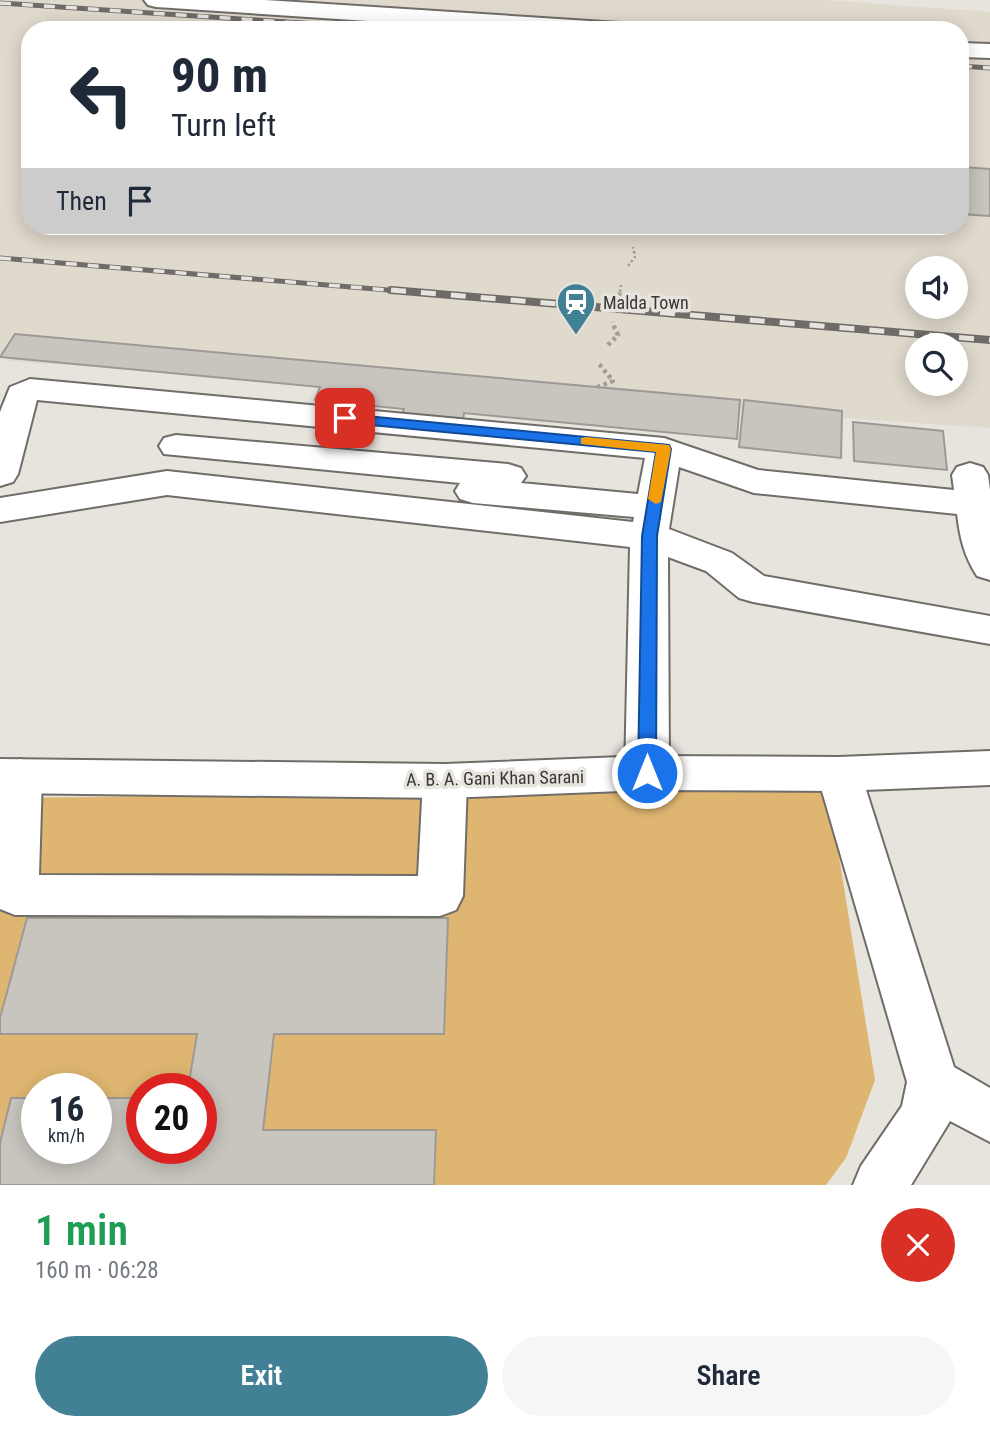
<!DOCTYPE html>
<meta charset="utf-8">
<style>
:root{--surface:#fff;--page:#f6f6f7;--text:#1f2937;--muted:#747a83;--accent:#418095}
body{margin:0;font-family:"Roboto Condensed",sans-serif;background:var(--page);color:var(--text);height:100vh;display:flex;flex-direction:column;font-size:26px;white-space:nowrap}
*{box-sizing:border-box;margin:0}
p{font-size:23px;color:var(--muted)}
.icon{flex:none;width:38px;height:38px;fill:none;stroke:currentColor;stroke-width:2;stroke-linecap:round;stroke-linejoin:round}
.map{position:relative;height:1185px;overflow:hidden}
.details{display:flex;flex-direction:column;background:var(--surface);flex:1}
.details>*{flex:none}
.banner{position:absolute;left:21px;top:21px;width:948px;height:214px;border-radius:28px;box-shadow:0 4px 18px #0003;background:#fff;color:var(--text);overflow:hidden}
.fabs{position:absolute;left:905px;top:256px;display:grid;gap:14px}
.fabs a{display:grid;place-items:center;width:63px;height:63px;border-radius:50%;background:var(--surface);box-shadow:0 4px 18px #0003;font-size:35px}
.speed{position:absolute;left:21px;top:1073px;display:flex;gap:14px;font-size:35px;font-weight:700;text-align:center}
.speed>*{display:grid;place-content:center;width:91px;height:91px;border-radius:50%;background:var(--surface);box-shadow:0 4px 18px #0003;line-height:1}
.speed small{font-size:18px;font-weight:400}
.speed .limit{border:10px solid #d22;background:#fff;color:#111}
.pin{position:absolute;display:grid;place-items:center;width:60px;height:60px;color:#fff;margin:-30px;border-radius:14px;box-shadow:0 4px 10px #0006}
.me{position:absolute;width:77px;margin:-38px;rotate:0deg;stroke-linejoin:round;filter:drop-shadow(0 0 5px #0008)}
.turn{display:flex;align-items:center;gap:24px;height:147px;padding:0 35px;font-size:32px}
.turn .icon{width:91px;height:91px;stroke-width:2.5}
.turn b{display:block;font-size:49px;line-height:60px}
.then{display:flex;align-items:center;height:66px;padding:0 35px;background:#0003;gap:14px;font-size:26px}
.round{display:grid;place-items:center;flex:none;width:74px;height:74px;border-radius:37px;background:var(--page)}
.summary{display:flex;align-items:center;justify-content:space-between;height:119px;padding:0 35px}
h1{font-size:42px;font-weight:600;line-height:52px;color:#1e9e55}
.primary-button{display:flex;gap:14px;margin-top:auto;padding:14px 35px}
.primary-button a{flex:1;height:80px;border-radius:42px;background:var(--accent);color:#fff;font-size:28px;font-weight:600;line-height:80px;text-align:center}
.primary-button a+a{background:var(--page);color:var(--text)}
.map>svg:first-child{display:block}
</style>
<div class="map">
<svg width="990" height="1185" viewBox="0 0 990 1185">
<rect width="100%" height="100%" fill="#e7e4de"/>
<path fill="#e0d9cd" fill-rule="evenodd" d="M0,0h824l166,12v416l-982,-67 2,-5 -10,-1zM30,30h931v196h-931zM917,268h39v38h-39zM917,345h39v38h-39z"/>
<path fill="#dfb671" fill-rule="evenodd" d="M828,788l47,292 -29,78 -20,27h-826v-387zM37,1088h59v60h-59zM142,1088h59v60h-59z"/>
<path fill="#c8c5bf" stroke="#9d9a95" stroke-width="2" d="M961,167l29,2v47l-29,-2z
M15,334l725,66 -3,39 -273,-26 -1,7 -61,-6 2,-5 -89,-9 5,-13 -320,-30z
M744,400l98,11 -1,47 -102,-11z
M853,422l90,9 4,39 -93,-9z
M27,918h421l-4,116h-170l-11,96h173l-2,55h-434v-42l11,-45h26v50h59v-50h46v50h59v-60h-13l9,-54h-197v-16z"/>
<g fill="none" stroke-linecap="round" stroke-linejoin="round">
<g stroke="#706d68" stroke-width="4">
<path id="minor" d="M144,0h121l355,23 9,2 3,5h-127l-349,-23 -8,-2z
M961,43l29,1v14l-29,-1z
M30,379l634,59 94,32 196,20 -2,-15 5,-8 13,-4 13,4 5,8 2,15v90l-13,-4c-13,-20 -17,-38 -20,-62l-203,-21 -75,-26 -10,62 63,24 32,23 226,40v28l-237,-42 -14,-4 -33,-27 -38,-14 1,216 -7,12 -15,5 -15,-5 -7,-12 5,-226 -463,-52 -167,27v-24l167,-27 466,51 1,-5 -161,-14 -13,-4 -5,-8 5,-8 -296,-29 -5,-8 5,-8 12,-3 332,29 13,4 5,8 -5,7 117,11 7,-36 -608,-58 -19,74 -5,8 -13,4v-74l10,-25z
M839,757l15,5 7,12 93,293 36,21v54l-40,-21 -39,64h-58l8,-19 41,-60 5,-24 -90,-308 7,-12z
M20,759l15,5 7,12 -3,99 379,1 5,-95 7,-12 15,-5 15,5 7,12 -4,115 -7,14 -16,6 -425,-1 -15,-6v-136l5,-9z"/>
</g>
<g stroke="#706d68" stroke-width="4">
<path id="major" d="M990,751v34l-151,6 -192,-1 -202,8 -445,-5v-34l445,5 202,-8 192,1z"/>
</g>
<path stroke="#a09d99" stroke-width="2.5" stroke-dasharray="2.5 2.5" stroke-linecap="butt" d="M628,266l7,-9 -2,-10
M620,292l1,-7"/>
<path stroke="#a09d99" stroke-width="4.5" stroke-dasharray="3.5 3.5" stroke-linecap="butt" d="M618,303l2,-13
M608,345l10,-10 -6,-13
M597,387l16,-6 -14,-17"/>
<use href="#minor" fill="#fff" fill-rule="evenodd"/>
<use href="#major" fill="#fff" fill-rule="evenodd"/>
<g stroke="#6e6b68" stroke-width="5">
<path id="rail-far1" d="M0,3l407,27
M961,66l29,2
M0,258l412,34"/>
</g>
<g stroke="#6e6b68" stroke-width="8">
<path id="rail" d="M391,290l599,50"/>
</g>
<use href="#rail-far1" stroke="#e7e4de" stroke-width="3.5" stroke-dasharray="11" stroke-linecap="butt"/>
<use href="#rail" stroke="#e7e4de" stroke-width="5" stroke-dasharray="15" stroke-linecap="butt"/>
</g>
<path fill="#1a73e8" stroke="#114b97" stroke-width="2" d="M345,414l324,31 2,4 -14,87 -1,237 -2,5h-13l-3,-5 4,-237 14,-84 -316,-30v-7z"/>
<path fill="#f59e0b" d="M586,437l83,8 2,4 -10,53 -5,2 -8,-5 8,-47 -75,-8v-6z"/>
<defs>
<g id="station-pin" transform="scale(2.0125)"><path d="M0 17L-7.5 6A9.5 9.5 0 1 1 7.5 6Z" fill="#418095" stroke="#e7e4de"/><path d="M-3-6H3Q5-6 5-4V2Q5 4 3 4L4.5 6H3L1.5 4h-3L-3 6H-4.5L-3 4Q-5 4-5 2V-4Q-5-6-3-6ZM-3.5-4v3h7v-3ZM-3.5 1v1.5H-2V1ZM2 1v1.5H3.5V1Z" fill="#fff"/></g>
</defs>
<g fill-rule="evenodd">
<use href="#station-pin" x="576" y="302"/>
</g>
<g text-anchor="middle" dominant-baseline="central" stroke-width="7" stroke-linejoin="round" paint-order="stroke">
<g font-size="18" fill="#393735" stroke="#e7e4de" text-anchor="start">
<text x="603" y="302">Malda Town</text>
</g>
<g font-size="18" fill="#393735" stroke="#e7e4de">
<text transform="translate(495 778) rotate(-1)">A. B. A. Gani Khan Sarani</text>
</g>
</g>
</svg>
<div class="fabs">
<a><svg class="icon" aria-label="sound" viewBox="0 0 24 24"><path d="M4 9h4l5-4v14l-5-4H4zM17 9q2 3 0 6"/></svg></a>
<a><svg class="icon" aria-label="search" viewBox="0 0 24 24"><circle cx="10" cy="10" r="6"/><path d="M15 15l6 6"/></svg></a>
</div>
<div class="speed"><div>16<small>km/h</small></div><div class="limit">20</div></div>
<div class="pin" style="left:345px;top:418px;background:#d93025"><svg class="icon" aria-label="arrive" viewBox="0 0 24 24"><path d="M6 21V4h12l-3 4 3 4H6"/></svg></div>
<svg class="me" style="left:647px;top:773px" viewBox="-20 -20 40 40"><circle r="17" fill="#1a73e8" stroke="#fff" stroke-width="3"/><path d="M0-11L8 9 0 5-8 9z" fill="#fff"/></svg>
<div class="banner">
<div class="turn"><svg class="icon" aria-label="left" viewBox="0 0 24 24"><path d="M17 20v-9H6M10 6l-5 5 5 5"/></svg><div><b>90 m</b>Turn left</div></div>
<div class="then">Then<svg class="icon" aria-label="arrive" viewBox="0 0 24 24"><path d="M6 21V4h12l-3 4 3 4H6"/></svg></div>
</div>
</div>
<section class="details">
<div class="summary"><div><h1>1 min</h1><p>160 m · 06:28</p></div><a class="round" style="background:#d93025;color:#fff"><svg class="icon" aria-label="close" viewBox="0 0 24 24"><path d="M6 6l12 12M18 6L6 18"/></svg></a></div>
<div class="primary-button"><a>Exit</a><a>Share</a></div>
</section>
